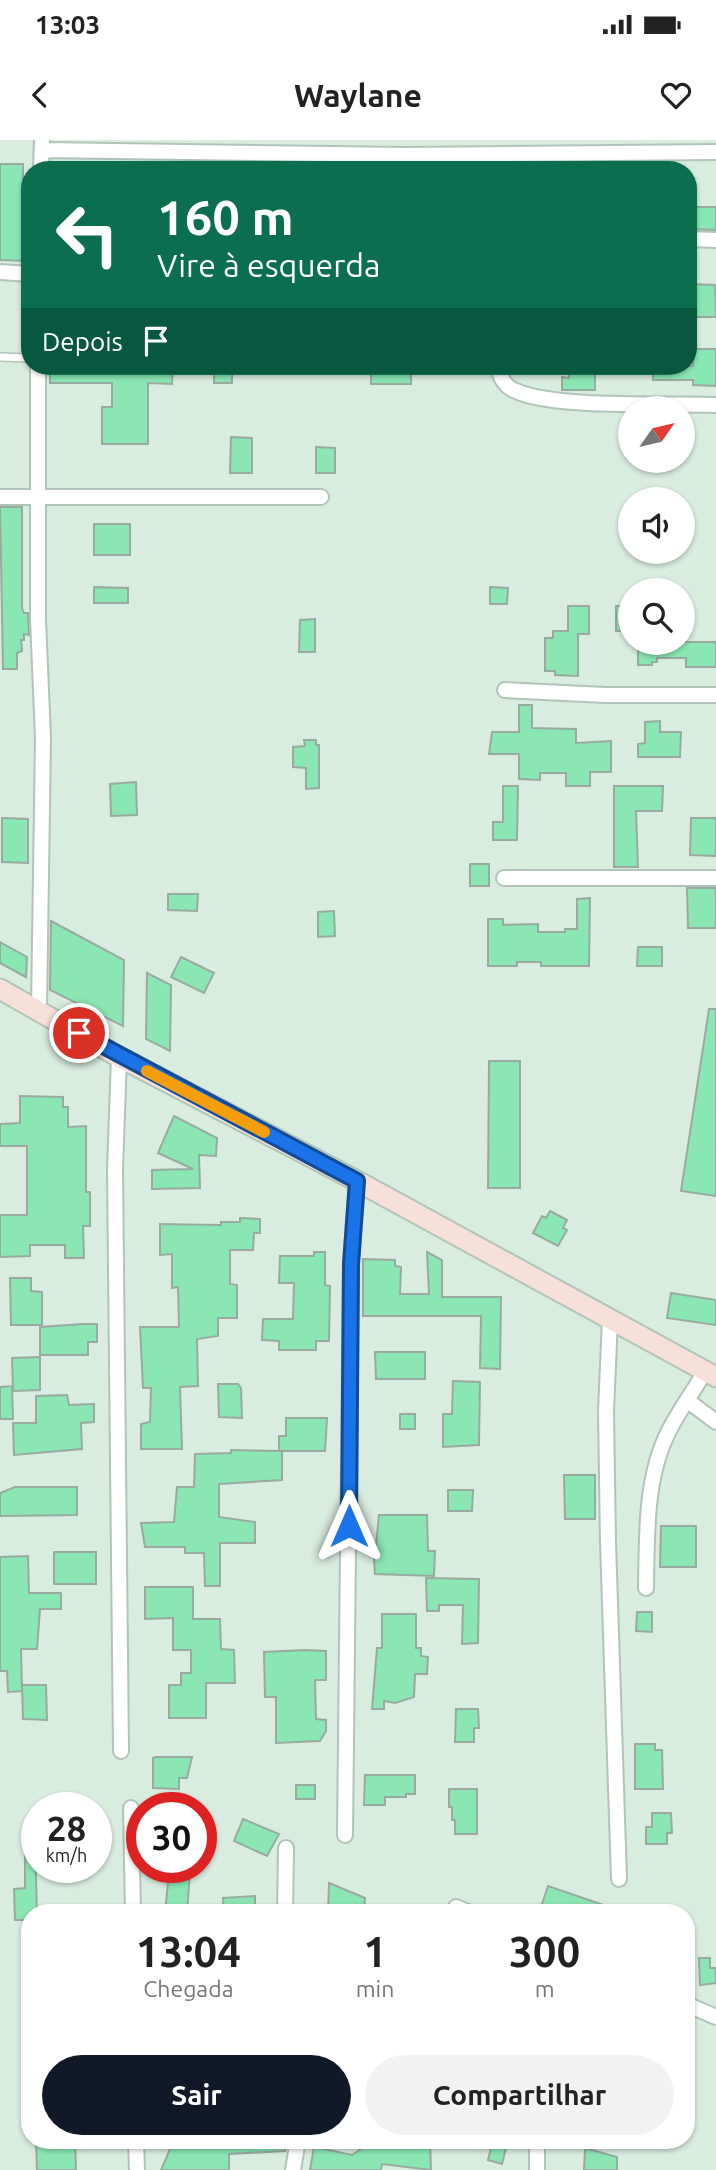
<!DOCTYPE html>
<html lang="pt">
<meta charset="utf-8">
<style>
:root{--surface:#fff;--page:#f2f2f2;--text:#222;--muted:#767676;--accent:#111827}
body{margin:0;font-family:Ubuntu,sans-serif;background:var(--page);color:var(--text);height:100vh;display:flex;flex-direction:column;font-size:26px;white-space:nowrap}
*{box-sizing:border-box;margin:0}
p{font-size:23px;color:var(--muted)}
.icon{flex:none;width:38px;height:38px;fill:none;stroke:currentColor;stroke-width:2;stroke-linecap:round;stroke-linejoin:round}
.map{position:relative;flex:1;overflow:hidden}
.drawer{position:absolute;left:21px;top:1764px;width:674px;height:245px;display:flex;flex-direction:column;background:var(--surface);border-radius:28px;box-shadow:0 2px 5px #0004}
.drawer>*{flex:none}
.guide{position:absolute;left:21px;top:21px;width:676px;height:214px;border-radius:28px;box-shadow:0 2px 5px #0004;background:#0b6e4f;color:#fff;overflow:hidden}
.needle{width:46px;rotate:56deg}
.buttons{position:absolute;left:618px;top:256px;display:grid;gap:14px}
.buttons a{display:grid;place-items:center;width:77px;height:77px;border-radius:50%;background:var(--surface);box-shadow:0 2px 5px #0004;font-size:35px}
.speed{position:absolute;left:21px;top:1652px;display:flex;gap:14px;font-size:35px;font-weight:700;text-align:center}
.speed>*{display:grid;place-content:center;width:91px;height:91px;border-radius:50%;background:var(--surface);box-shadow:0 2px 5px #0004;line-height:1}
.speed small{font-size:18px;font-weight:400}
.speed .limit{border:10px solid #d22;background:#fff;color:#111}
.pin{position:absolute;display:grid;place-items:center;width:60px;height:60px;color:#fff;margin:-30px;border:4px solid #fff;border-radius:50%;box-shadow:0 2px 7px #0007}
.me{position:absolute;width:77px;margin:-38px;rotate:0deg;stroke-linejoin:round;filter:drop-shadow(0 0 5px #0008)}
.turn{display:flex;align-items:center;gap:24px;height:147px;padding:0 21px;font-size:32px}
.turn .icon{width:91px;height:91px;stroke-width:2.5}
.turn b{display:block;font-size:49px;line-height:60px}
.then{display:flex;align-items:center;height:66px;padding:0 21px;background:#0003;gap:14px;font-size:26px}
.eta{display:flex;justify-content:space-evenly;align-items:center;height:119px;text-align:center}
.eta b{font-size:42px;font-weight:700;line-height:49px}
.primary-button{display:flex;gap:14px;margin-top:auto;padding:14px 21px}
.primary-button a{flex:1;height:80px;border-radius:42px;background:var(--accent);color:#fff;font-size:28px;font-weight:700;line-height:80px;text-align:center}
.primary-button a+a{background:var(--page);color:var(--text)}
.status{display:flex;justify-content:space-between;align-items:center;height:49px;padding:0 35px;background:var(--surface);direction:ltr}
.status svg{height:19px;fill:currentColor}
header{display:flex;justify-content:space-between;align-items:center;height:91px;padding:0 21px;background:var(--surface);font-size:32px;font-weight:700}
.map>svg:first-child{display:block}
</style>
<div class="status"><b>13:03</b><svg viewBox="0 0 49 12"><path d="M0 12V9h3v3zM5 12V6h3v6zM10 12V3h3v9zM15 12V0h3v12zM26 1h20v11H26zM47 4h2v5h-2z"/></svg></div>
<header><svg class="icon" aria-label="back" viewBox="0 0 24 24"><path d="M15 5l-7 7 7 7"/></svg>Waylane<svg class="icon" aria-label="heart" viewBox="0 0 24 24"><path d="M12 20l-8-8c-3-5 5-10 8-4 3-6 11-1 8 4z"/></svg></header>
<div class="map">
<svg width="716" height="2030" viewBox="0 0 716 2030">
<rect width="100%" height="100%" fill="#d9ece0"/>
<path fill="#8ae7b3" stroke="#99aba0" stroke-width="2" d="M0,24h23v20h6v77l-29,-1z
M688,67h28v23l-28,-1z
M688,144l27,1 1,32h-28z
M694,209h22v37l-23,-1v-5h-40v-14h40z
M50,226h123l-1,18 -24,-1v61h-46v-37h10v-24h-62z
M214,226h18v17h-18z
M371,226h40v18h-40z
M569,226h26v24h-33v-13l7,1z
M231,297l21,1v35h-22z
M316,307l19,1v25h-19z
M0,367h22v101l2,5h4l1,22 -5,-1v6h-3l1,11 -5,2v16h-14z
M94,384h36v31h-36z
M94,447l34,1v15h-34z
M490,447l18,1 -1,16h-17z
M568,466h21v28h-11v42l-23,-1v-4h-10v-33h8v-7h15z
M616,466h14v25h-14z
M315,479v33h-16l1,-32z
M638,502h78v25h-30v-9h-29v4h-5v3h-14z
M519,565h13v23l44,1v14l35,-2v31h-21v14h-24v-13h-26v7l-21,-1v-25h-30l3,-22h27z
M660,581v11h21l-1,25h-42v-13l7,-1v-21z
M304,600h12v5h3v43l-13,1v-21l-13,-1v-20l12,-1z
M136,642l1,33 -26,1 -1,-32z
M503,646h15l-1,54h-24v-18h10z
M614,646h49l-1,25h-26l2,56h-24z
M2,678l26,1v44l-26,-1z
M691,678h25v38l-26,-1z
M470,724h19v22h-19z
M687,748h29v40h-28z
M168,754h30l-1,17 -29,-1z
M590,758l-1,68h-48v-4h-24v4h-29v-47h15v6l35,-1v8h27v-3h12v-30z
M334,771l1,25 -17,1v-25z
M51,781l73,39 -1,66 -73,-36z
M0,802l27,15 -1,20 -26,-14z
M638,807h24v19h-25z
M181,817l33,16 -10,20 -33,-16z
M147,833l24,12 -1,66 -24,-12z
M709,869h7v187l-35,-5z
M489,921h31v127h-32z
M20,956l43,1v10h5v20l18,-1v66h4v34h-7l1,32h-19v-13h-35v11l-30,1v-42h27v-69h-27v-22l20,-1z
M174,976l43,22 -1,18 -17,-1 1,33 -48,1v-19l41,-1 -35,-16z
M550,1071l17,9 -4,8 4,2 -9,16 -25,-13 9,-17 4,2z
M240,1078l20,1v14h-6l-1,17h-23v34l7,1v33h-19v18l-21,3 1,47 -18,1 2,62h-41v-25l9,-2 1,-34h-8l-3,-61h39l-1,-40 -6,1v-34l-12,1v-31l61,1v-3h19z
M314,1112h11v33l5,1 -1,55h-13v9h-37v-9l-17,-1 1,-21h30l1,-36h-15l1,-27h34z
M427,1112l15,8v37h59l-1,72 -20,-1 1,-52h-118v-57l32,1v6l6,1 -1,27h29z
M10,1138h21v13l11,1v33h-31z
M671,1153l45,7v25l-49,-7z
M83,1184h14v18h-9v13h-48v-28z
M375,1212h50v27h-49z
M40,1217v33l-27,1 -1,-33z
M453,1241l27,1 -1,63 -36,2v-33h9z
M218,1244h20l3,4 1,30 -23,-1z
M12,1246l1,33h-13v-32z
M67,1255l2,10 25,-1v18l-13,1 1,26 -68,6 -1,-32h23v-27z
M400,1274h15v15h-15z
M286,1278h41l-2,33h-46v-15h7z
M231,1310l51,1v29l-63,4v33l36,5v21h-35v43h-15l-1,-33h-19v-6h-40l-4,-24 33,-1 3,-35h17l1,-33 36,-1z
M564,1335h31v44h-30z
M15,1347h62v28l-77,1v-23z
M448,1350h25l-1,21h-24z
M379,1375h48l1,36h7l-1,25 -59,-2 -2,-29h3z
M661,1386h35v41h-36z
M54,1412h42v32h-42z
M28,1416l1,37h32v16h-21l-3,40h-16l1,42 -14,1 -1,-21h-7v-114z
M426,1438l53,1 -1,64 -16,1 1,-39h-24v6h-12z
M145,1447h48v32h27l1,30 13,1 1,33h-29v35h-37v-33h12v-12h10v-23h-18v-32l-28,1z
M637,1472h15v20l-16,-1z
M382,1474h34v34h5v8l7,1 -1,17h-12l-1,23 -19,6 -11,-2v8h-12l5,-61h5z
M305,1510l21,1v29h-11l1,39 10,1v11l-6,10 -44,2v-46h-11l-1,-45z
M22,1545h24l1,35 -24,-1z
M456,1569h22l1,19h-5v14h-19z
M635,1604h20v6h7l1,39h-28z
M156,1617h36l-5,21h-8v11l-26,-1v-30z
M365,1635h50v19h-9v3h-21v8h-21z
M296,1645h19v14h-19z
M449,1649h28v45h-22v-14h-3v-13h-3z
M652,1673h19l1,20h-5v11h-21v-17h6z
M243,1679l36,15 -12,22 -33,-15z
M35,1702l2,71h-7v7h-15l-1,-31 11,-1v-45z
M169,1732h21l-3,41h-22z
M329,1743l36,15 -1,15h-36z
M548,1746l73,25v2h-82z
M255,1756v17h-31l-1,-15z
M699,1818h11v10h6v15l-16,2z
M36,2000h39l1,30h-39z
M174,2000h111v11l-56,3v16h-68z
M367,2000h63l1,30 -49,-6 -1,6h-71l4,-23 38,8 15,-10z
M493,2000h15l-6,24 -14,-4z
M585,2008l32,9v13h-33z"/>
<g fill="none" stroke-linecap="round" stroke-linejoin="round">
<g stroke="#b1c4b8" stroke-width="10">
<path id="lane" d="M0,217l30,1"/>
</g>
<g stroke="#b1c4b8" stroke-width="18">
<path id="street" d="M42,10l363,5 311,-3
M41,30l1,-30
M502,30v-16
M688,99l28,1
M0,132l30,2
M38,226v253l5,119 -4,272
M499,226c0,11 6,21 17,25 40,18 152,12 200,14
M0,357h321
M505,550l100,5h111
M504,738h212
M119,917l-4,112 6,582
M610,1179l-4,92 2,131 11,337
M688,1261l28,21
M646,1448c1,-49 -1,-106 20,-151 10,-23 27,-44 39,-66
M131,1668l2,105
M345,1695l6,-572 6,-82
M456,1767l14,6
M285,1773l1,-65
M686,1864l30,13
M136,2000l1,30
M537,2000v30
M293,2030l5,-30"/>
</g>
<g stroke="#b1c4b8" stroke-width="23">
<path id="secondary" d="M0,849l119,68 238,124 359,196"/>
</g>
<use href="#lane" stroke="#fff" stroke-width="7"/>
<use href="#street" stroke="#fff" stroke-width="14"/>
<use href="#secondary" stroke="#f8e0da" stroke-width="19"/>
</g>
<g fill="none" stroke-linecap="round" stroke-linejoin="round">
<g stroke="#114b97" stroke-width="18">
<path id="route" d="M79,893l278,148 -6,83 -2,262"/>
</g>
<use href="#route" stroke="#1a73e8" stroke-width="12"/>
<path stroke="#f59e0b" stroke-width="12" d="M147,931l117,61"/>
</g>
</svg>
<div class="buttons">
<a><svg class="needle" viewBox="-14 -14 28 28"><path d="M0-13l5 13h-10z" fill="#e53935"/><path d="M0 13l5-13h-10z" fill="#767676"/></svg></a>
<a><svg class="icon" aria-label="sound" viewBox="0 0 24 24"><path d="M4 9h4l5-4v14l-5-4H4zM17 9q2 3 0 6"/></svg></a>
<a><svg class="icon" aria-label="search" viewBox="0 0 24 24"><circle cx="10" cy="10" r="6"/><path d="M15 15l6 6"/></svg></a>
</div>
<div class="speed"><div>28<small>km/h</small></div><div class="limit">30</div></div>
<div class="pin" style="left:79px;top:893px;background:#d93025"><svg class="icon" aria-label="arrive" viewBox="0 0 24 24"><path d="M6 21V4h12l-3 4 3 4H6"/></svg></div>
<svg class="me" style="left:349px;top:1386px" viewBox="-20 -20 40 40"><path d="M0-17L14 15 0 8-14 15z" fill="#1a73e8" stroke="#fff" stroke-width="4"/></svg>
<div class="guide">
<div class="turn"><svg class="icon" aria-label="left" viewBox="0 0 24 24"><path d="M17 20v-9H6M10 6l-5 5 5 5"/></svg><div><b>160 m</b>Vire à esquerda</div></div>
<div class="then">Depois<svg class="icon" aria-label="arrive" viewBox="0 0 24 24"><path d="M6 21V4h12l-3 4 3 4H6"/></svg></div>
</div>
<section class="drawer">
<div class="eta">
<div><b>13:04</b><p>Chegada</p></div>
<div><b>1</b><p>min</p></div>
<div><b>300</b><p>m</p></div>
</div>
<div class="primary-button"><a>Sair</a><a>Compartilhar</a></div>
</section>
</div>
